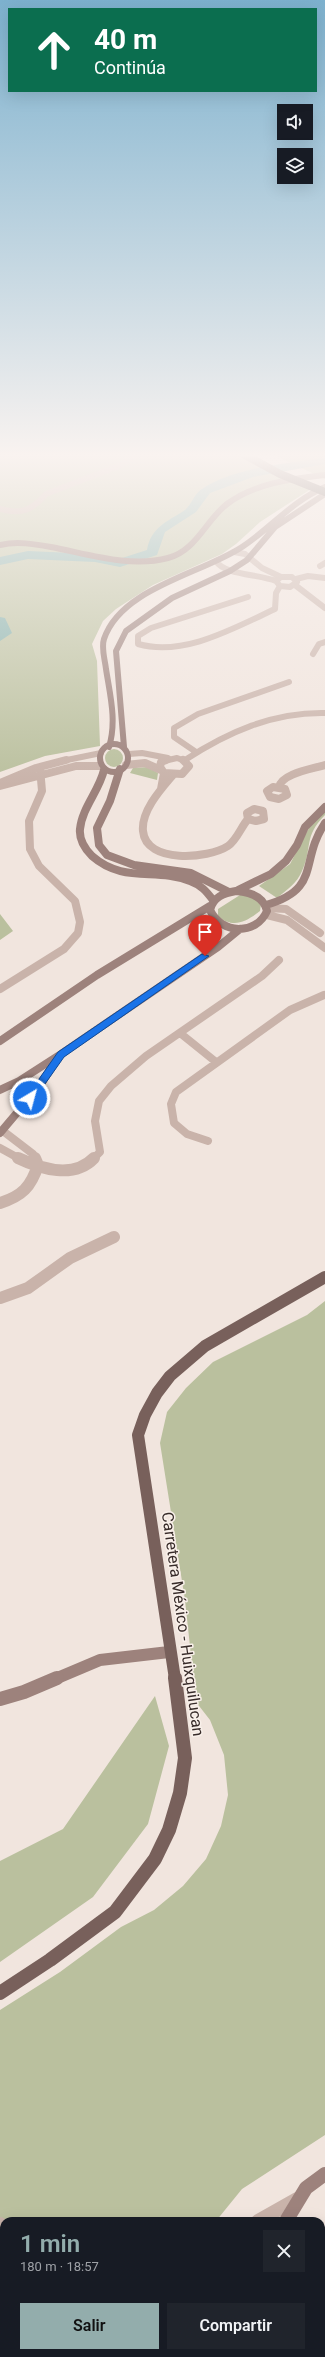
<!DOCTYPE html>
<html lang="es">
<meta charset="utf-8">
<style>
:root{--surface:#171b24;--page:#20242c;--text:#f1f3f6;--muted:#9ea1a6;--accent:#93adac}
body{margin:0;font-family:Roboto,sans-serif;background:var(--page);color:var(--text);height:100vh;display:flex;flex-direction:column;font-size:15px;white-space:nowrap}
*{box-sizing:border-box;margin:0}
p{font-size:13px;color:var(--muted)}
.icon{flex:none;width:22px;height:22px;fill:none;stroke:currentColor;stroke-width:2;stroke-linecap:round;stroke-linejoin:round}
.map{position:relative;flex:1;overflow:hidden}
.panel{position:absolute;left:0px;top:2217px;width:325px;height:140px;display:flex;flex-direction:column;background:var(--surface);border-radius:12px 12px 0 0;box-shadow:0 4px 16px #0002}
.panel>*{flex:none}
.top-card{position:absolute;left:8px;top:8px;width:309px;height:84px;border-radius:0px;box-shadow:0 4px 16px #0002;background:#0b6e4f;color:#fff;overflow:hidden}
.fabs{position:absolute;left:277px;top:104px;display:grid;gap:8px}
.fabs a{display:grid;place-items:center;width:36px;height:36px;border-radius:0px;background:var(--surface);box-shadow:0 4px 16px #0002;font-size:20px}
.pin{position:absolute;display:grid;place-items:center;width:34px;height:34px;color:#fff;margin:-41px -17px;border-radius:50% 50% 50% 0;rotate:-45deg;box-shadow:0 0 4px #0007}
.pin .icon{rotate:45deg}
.me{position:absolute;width:44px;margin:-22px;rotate:37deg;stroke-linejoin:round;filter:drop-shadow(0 0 3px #0008)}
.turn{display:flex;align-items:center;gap:14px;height:84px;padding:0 20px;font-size:18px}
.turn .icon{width:52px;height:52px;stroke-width:2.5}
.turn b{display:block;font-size:28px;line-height:34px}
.round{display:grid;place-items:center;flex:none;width:42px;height:42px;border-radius:0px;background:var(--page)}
.head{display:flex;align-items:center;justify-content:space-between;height:68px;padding:0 20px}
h1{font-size:24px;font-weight:600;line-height:30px;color:var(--accent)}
.cta{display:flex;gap:8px;margin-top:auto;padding:8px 20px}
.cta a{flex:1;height:46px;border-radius:0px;background:var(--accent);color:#111;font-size:16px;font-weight:600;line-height:46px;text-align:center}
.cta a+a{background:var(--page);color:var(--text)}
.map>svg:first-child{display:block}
</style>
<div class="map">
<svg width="325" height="2357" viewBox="0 0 325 2357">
<rect width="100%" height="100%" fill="#f1e5de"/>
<path fill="#bac09e" d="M0,455h245l66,34 -51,33 -24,22 -14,10 -69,31 -37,24 -13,12 -11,23 5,17 3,85 -55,10 -45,16z
M274,455h51v24z
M105 758a9 9 0 1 1 18 0a9 9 0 1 1-18 0Z
M148,767l10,6 -1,7 -27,-7 3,-5z
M325,811v4c-22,22 -12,32 -23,56 -5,12 -15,19 -25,27l-18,-12 31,-22 19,-36z
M240,895h10l11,9 -1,7c-14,11 -27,18 -42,5v-7z
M0,914l13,17 -13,9z
M325,1301v834l-83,54 -26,32h-212v132h213l-4,4h-213v-347l60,-38 61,-45 33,-17 29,-24 23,-27 15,-33 7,-31 -4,-40 -14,-35 -14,-18 -11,-102 -25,-157 7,-31 19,-24 27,-26 94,-47z
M155,1696l14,50 -21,78 -55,73 -93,65v-101l63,-32z"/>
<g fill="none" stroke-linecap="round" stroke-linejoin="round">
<path fill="#7eada8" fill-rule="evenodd" d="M325,458v6l-72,13 -43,16 -14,19 -31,20 -8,23 -37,12 -25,-5 -67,-3 -28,6v-8l28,-6 67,3 24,5 28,-9c4,-23 20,-28 38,-40 7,-6 9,-16 17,-21 32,-21 85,-26 123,-31z
M0,617l5,1 7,15 -12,8z"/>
<path stroke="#c9b3aa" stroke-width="6" d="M0,509c22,6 32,1 46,-15l75,-29 14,-10
M234,552l11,2 17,14 19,9
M216,561c8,14 43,13 60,20
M320,566l5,-3
M281,577h11l5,5 -7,5 -10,-1 -4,-5z
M296,579l12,-3 17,2
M295,585l30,23
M248,597l-97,31 -13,8v8c46,13 96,-16 137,-35l1,-16 4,-7
M313,654l6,-10 6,-2
M196,752l-22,-15v-9l24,-14 91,-32
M129,754l13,-1 26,5
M185,760c43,-28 88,-48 140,-47
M62,761l39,-8
M164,761l13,-3 8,3"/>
<path stroke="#c9b3aa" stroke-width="8" d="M126,765l19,-2 16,7
M164,773l18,1 7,-8 -6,-6
M164,773l-4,-6 1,-5 5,-2
M173,775c-12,14 -32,36 -30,56 3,33 65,28 85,15 9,-6 13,-19 20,-27
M0,783l36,-15 30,-8
M0,786l76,-20h25
M273,787l12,2 2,6 -8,4 -9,-2 -3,-6z
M279,787c3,-14 34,-18 46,-22
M161,789l3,-16
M254,809l9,2 1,8 -8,2 -8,-2 -1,-6z
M267,908l19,1 34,24
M267,915l20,5 38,28
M0,989l64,-40 14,-16 2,-11 -5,-21 -36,-35 -9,-17 -1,-28 13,-30 -2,-23
M180,1033l36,29
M3,1131l30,23 2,5
M208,1141l-21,-7 -13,-11 -3,-19 5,-12 114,-82 34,-15
M0,1148l20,11
M93,1159l7,-7 -5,-31 4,-20 12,-15 35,-30 116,-80 17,-16"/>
<path stroke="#c9b3aa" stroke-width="12" d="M18,1158c23,11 56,21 76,0
M0,1203c22,-7 31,-16 38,-38l-3,-7
M0,1298l28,-10 42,-30 44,-21"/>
<path stroke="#c9b3aa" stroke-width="14" d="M258,2221l39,-22
M0,2224l4,4"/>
<path stroke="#9d827c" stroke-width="6" d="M0,545c17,-4 34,-1 51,2 37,7 79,21 117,11 28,-7 38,-38 59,-54 28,-21 65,-25 98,-29
M100 758a14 14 0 1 1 28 0a14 14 0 1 1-28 0Z
M109,747c8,-26 1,-52 -3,-78 -1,-9 -5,-21 -2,-30 17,-51 97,-65 138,-92 29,-19 50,-46 83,-60
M124,747l-8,-96 10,-20 46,-33 58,-27 17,-11 28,-33 50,-33"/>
<path stroke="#9d827c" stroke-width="8" d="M120,769l-10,32 -13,27 2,17 8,10 27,10 57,8 38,19
M104,770c-5,21 -22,38 -24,59 -1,10 5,20 12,27 32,28 64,11 98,25 11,4 16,10 23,19
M238,890l33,-16 15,-13 11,-16 8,-18 20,-20
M236,891c14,1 28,5 31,20 -11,25 -46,23 -57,-1 3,-13 14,-17 26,-19z
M266,905c56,-16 33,-44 59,-82
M0,1041l97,-66 113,-69
M0,1090l19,-9 42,-27 157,-107 22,-18
M0,1133l38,-45 20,-30"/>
<path stroke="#9d827c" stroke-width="12" d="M55,1679l45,-19 69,-8"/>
<path stroke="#9d827c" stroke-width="14" d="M0,1699l24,-7 33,-14
M286,2221l20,-33 19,-14
M321,2344l4,-6
M253,2357l3,-4
M311,2357l3,-4"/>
<path stroke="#78605b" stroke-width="12" d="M175,1679l-37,-244 7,-20 12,-22 13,-17 35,-30 120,-69"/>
<path stroke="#78605b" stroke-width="14" d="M0,1993l50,-33 65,-48 40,-53 14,-29 11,-37 5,-35 -10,-80"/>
<path stroke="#574441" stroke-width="8" d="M245,455l35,19 45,18"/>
</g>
<linearGradient id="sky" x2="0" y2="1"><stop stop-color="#7db1ce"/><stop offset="0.58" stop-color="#f9f3f0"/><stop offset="1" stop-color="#f9f3f0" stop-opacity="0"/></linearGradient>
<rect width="325" height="785" fill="url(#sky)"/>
<path fill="#1a73e8" stroke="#114b97" d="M202,954l7,2 -145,101 -31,44h-6v-5l31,-44z"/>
<g text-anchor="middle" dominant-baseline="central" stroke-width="3" stroke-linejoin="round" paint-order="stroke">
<g font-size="16" fill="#372b29" stroke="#f9f0ea">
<text transform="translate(183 1624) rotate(82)">Carretera México - Huixquilucan</text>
</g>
</g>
</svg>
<div class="fabs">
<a><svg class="icon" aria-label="sound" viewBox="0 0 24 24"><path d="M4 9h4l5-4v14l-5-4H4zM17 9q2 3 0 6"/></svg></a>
<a><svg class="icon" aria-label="layers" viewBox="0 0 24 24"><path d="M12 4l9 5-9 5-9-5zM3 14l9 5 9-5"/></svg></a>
</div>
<div class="pin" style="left:205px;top:956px;background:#d93025"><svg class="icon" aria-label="arrive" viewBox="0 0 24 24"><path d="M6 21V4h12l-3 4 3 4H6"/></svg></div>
<svg class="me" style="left:30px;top:1098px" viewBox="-20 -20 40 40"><circle r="17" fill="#1a73e8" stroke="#fff" stroke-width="3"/><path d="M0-11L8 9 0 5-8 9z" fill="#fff"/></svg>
<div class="top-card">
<div class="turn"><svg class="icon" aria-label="ahead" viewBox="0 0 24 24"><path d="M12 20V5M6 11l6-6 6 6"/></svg><div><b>40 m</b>Continúa</div></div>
</div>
<section class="panel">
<div class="head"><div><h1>1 min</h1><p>180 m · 18:57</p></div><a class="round"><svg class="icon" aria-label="close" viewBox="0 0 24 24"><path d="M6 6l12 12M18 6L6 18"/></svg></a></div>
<div class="cta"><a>Salir</a><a>Compartir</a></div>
</section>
</div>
